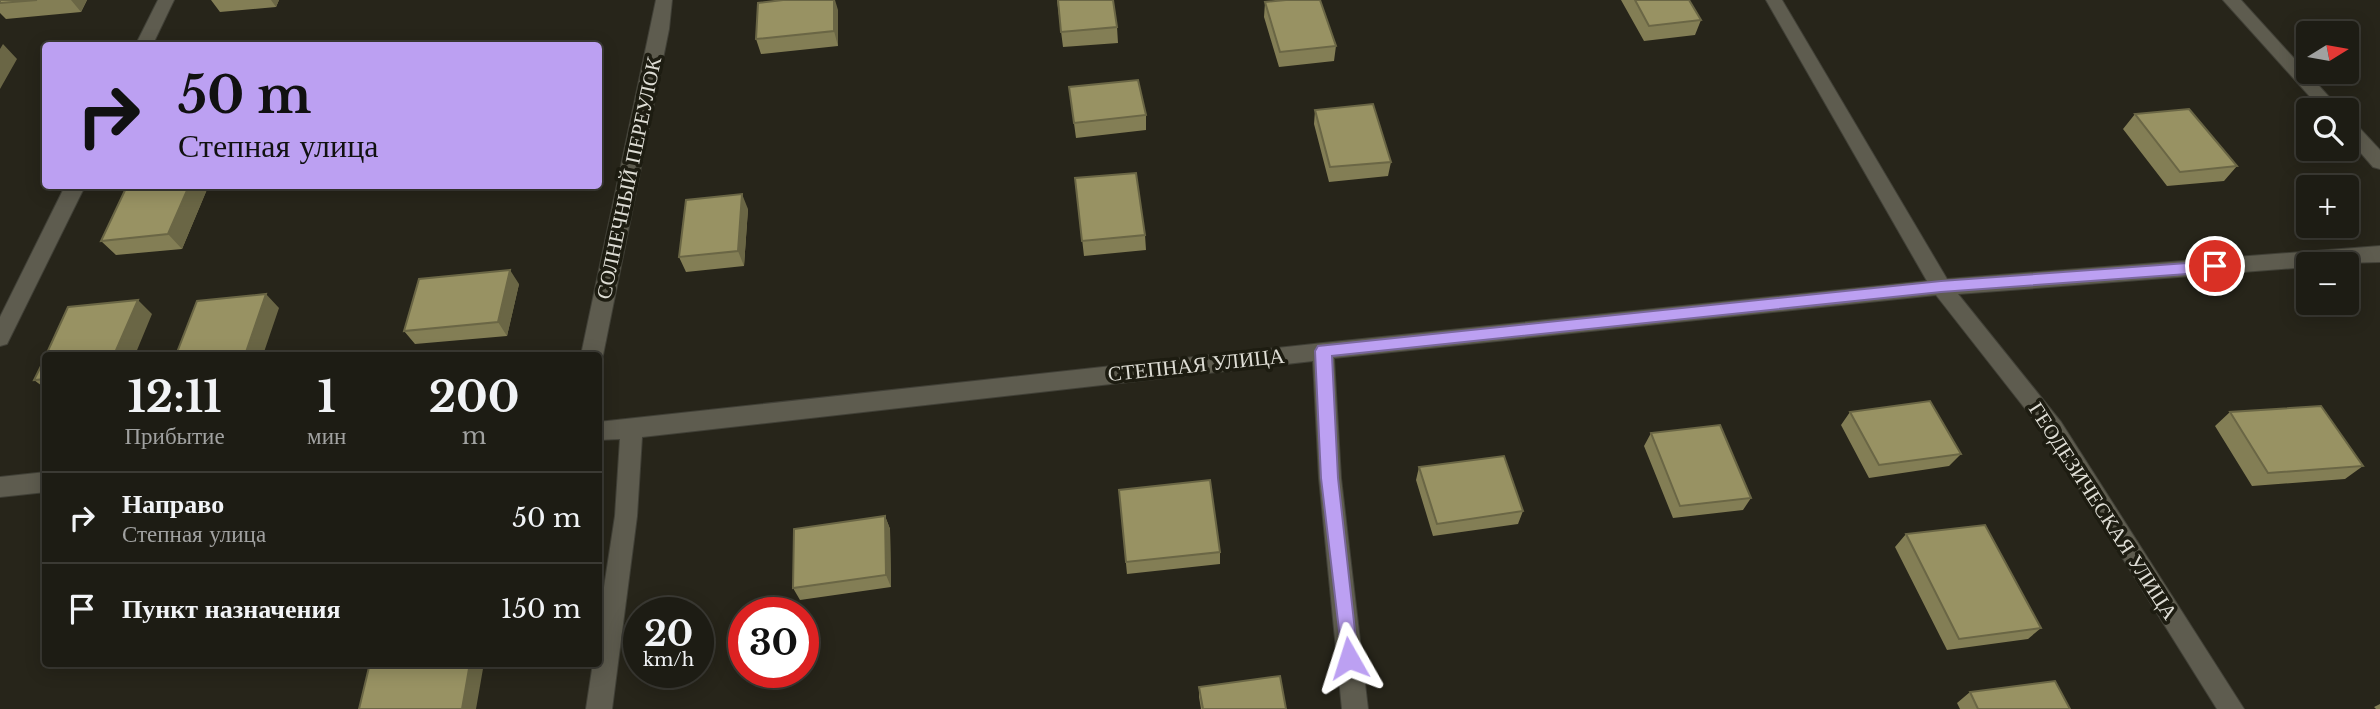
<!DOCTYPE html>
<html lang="ru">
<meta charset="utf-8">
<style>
:root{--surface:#1d1c14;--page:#25251d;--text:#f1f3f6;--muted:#a0a1a0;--line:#3b3a34}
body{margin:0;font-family:"Libre Baskerville",serif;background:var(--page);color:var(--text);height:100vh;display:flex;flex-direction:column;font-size:26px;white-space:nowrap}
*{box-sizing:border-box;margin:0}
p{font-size:23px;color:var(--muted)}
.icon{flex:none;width:38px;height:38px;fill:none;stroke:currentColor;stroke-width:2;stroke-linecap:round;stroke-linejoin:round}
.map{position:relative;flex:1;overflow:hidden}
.sheet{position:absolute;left:42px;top:352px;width:560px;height:315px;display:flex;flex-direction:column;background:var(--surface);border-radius:7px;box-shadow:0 4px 18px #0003,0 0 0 2px var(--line)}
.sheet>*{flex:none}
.banner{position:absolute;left:42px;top:42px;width:560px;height:147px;border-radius:7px;box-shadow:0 4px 18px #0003,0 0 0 2px var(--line);background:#bca0f2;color:#111;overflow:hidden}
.needle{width:46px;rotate:79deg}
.controls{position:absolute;left:2296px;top:21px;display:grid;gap:14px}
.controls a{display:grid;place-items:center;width:63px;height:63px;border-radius:7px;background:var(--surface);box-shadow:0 4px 18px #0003,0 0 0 2px var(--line);font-size:35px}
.speed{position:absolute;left:623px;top:597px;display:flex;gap:14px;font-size:35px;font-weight:700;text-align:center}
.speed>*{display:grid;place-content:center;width:91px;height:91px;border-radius:50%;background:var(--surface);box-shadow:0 4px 18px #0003,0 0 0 2px var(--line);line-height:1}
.speed small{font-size:18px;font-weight:400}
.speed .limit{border:10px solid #d22;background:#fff;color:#111}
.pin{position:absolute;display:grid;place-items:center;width:60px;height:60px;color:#fff;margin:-30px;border:4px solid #fff;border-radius:50%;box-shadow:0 2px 7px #0007}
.me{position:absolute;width:77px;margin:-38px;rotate:354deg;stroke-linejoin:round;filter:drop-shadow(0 0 5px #0008)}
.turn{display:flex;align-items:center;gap:24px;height:147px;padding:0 21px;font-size:32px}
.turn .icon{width:91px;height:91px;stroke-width:2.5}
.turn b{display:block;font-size:49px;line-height:60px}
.eta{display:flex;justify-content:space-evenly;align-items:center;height:119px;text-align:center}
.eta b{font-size:42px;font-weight:700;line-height:49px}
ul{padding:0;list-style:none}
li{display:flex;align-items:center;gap:21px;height:91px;padding:0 21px;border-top:2px solid var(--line)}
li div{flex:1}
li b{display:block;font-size:26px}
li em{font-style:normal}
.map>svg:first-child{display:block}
</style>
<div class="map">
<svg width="2380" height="709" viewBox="0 0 2380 709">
<rect width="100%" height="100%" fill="#27251a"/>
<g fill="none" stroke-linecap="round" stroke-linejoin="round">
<g stroke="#414037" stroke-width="2">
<path id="minor" d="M158,0h16l-22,46h-17z
M656,0h16l-3,29 -66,326 -5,6v-6h-17z
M1766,0h16l165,279 433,-33v16l-72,2v3l-350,27 103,128 183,287h-27l-172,-275 -109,-139 -602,63 7,120 27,231h-26l-23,-231 -6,-117 -671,76 -5,79 -25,193h-26l7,-46h5v-37l17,-110 5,-77 -22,1v-18l725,-79 604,-62z
M2223,0h18l100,110h-19z
M2347,120l6,1 27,29v19l-7,-2 -26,-30z
M65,186h20l-78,158 -7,2v-29z
M46,472v20l-46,5v-20z"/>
</g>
<use href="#minor" fill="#5e5c4f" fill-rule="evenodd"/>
</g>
<path fill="#837e55" d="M0,0h87l-6,12 -75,7 -6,-6z
M211,0h68l-3,7 -56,5z
M1057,0l60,27 1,16 -55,4z
M1621,0h68l12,20 -6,15 -51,6z
M1265,2l71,44 -2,15 -55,6 -15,-50z
M838,10v36l-77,8 -5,-15z
M1069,87l77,28v15l-70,8z
M1315,110l76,52 -3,14 -59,6 -15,-58z
M2135,114l102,52 -13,15 -57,5 -44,-57z
M1075,178l70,57 1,15 -62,6z
M127,186h80l1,1 -26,62 -66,6 -15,-14z
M748,209l-4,57 -58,6 -7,-15z
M519,284l-12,52 -92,8 -11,-13z
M46,356v33l-12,-9z
M1850,412l111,42 -12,12 -80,12 -28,-53z
M2230,412l133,54 -18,13 -93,7 -37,-60z
M1651,433l100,65 -8,12 -70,8 -29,-72z
M1419,467l104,44 -5,13 -85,12 -17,-56z
M1119,490l101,62v12l-93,10z
M885,516l5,13 1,58 -91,13 -7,-12z
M1906,534l135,94 -13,11 -81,11 -52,-103z
M1199,687l87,22h-85l-2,-12z
M1970,692l100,17h-110l-3,-6z
M2380,704v5h-4l-2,-2z"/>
<path fill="#6a6645" d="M71,0h16l-6,12z
M271,0h8l-3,7z
M834,0h1l3,10v36l-4,-15z
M3,44l14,15 -17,30v-40z
M189,186h18l1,1 -26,62 -14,-15z
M742,194l6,15 -4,57 -6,-15z
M510,270l9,14 -12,52 -9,-14z
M266,294l13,14 -16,47h-18z
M138,300l14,14 -17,41h-21z
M885,516l5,13 1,58 -5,-12z
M470,663h14l-8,46h-14z"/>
<path fill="#989263" stroke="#6a6645" stroke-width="2" d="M0,0h37l-37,3z
M783,0h51v31l-78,8 2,-36z
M1058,0h55l4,27 -56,5z
M1286,0h34l16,46 -56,6 -15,-50z
M1635,0h54l12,20 -52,6z
M1138,80l8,35 -72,8 -5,-36z
M1373,104l18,58 -61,5 -15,-57z
M2189,109l48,57 -57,6 -45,-58z
M1136,173l9,62 -63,6 -7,-63z
M127,186h62l-21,48 -67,7z
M742,194l-4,57 -59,6 7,-57z
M510,270l-12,52 -94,9 15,-52z
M266,294l-21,61h-69l21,-54z
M138,300l-24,55h-68l22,-48z
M46,356v23l-12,1z
M1930,401l31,53 -82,11 -29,-53z
M2321,406l42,60 -95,7 -38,-61z
M1720,425l31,73 -71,8 -29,-73z
M1504,456l19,55 -86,13 -18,-57z
M1210,480l10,72 -94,10 -7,-72z
M885,516l1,59 -93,13 1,-59z
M1985,525l56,103 -82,11 -53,-105z
M370,663h100l-8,46h-103z
M1280,676l6,33h-83l-4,-22z
M2055,681l15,28h-92l-8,-17z"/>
<path fill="#bca0f2" stroke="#7a689d" stroke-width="2" d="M2215,261l8,5 -8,6 -274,20 -609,64 6,122 20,180 -2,6 -7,2 -6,-2 -22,-186 -6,-127 3,-5 623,-65z"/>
<g text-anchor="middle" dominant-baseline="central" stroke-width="7" stroke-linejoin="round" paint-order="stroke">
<g font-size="21" fill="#deddd5" stroke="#1d1c11">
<text transform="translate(629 178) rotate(-78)">СОЛНЕЧНЫЙ ПЕРЕУЛОК</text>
<text transform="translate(1196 365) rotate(-6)">СТЕПНАЯ УЛИЦА</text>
<text transform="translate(2103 511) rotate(57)">ГЕОДЕЗИЧЕСКАЯ УЛИЦА</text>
</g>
</g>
</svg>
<div class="controls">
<a><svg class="needle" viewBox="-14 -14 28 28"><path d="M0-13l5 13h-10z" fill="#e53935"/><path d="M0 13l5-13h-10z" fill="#a0a1a0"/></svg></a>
<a><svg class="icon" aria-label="search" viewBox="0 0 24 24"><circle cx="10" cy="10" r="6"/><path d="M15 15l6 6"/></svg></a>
<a>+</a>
<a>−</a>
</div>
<div class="speed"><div>20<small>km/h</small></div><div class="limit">30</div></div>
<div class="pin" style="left:2215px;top:266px;background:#d93025"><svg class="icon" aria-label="arrive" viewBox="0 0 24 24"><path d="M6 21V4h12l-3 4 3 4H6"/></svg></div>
<svg class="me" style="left:1349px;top:658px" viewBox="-20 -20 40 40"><path d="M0-17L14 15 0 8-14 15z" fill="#bca0f2" stroke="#fff" stroke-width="4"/></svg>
<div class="banner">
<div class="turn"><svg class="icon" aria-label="right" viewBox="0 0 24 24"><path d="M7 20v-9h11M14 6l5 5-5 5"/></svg><div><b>50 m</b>Степная улица</div></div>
</div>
<section class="sheet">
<div class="eta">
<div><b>12:11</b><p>Прибытие</p></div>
<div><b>1</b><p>мин</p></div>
<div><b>200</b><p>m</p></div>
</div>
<ul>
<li><svg class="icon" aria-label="right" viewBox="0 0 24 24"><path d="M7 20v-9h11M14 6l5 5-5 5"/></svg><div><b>Направо</b><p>Степная улица</p></div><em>50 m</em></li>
<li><svg class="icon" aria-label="arrive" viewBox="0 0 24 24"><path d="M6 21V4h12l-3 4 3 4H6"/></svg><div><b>Пункт назначения</b></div><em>150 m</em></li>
</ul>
</section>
</div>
